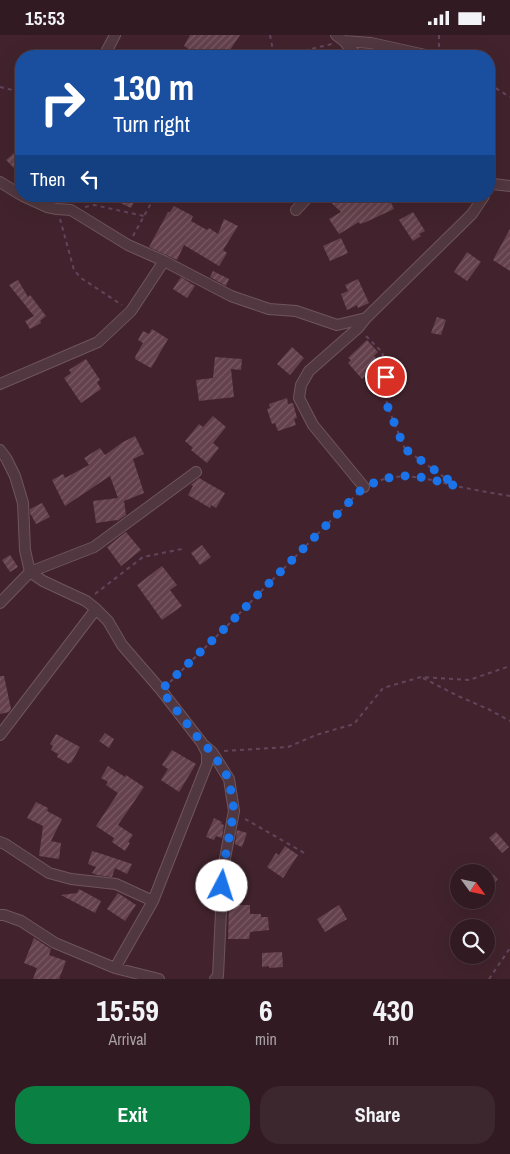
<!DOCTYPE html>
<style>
:root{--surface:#321a22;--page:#3d272f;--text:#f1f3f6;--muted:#a8a1a5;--line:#4d3840;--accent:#0b8043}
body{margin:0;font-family:"Archivo Narrow",sans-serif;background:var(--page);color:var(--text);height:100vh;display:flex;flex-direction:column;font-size:19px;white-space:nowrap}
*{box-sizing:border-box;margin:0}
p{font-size:16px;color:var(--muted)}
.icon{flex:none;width:28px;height:28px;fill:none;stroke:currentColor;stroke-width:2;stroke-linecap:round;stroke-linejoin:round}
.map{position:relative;height:944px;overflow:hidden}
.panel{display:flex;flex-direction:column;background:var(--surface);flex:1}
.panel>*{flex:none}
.top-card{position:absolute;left:15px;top:15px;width:480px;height:152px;border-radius:20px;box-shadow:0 5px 20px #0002,0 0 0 1px var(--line);background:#1a4fa0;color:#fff;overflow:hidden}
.needle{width:32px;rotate:123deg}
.tools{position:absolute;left:450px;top:829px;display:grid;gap:10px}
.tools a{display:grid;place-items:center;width:45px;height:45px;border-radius:50%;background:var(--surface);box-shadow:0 5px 20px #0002,0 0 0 1px var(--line);font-size:25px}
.pin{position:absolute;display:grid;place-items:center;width:42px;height:42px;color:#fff;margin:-21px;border:2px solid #fff;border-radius:50%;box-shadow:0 1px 5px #0007}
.me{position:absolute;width:55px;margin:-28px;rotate:5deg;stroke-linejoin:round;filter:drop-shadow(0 0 4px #0008)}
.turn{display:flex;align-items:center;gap:18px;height:105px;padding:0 15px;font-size:22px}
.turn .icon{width:65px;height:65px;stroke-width:2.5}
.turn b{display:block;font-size:35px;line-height:42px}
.then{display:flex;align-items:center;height:48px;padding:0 15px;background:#0003;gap:10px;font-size:19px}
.eta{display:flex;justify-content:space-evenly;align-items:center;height:85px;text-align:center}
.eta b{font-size:30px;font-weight:700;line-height:35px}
.primary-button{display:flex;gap:10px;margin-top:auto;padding:10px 15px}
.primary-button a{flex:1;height:58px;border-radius:20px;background:var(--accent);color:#fff;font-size:20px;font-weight:700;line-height:58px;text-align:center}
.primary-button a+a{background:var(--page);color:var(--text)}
.status{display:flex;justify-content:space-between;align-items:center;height:35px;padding:0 25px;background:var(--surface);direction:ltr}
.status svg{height:14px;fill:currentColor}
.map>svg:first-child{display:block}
</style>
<div class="status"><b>15:53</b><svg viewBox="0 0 49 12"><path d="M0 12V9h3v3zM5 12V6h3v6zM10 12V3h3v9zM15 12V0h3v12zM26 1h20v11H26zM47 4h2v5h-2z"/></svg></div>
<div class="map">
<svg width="510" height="944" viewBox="0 0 510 944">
<defs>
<pattern id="building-hatch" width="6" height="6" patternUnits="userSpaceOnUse" patternTransform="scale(1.25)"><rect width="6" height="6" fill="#64414c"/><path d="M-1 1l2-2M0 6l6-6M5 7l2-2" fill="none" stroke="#795a64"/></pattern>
</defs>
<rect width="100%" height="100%" fill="#42232d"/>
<path fill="url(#building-hatch)" d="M190,0h50l-14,21h-26l-16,-10z
M14,118l7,7v15l-15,-15z
M106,161h31l-6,12z
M324,161h64l6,13 -28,13 -6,2 -1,-2 -20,12 -10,-15 12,-7z
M174,171l19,10 -2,5 16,9 2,-2 9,6 6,-15 14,7 -15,24 4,3 -8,13 -35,-21 -7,15 -28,-13 19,-35h2z
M413,177l12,19 -6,3 2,2 -8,5 -14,-21z
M510,194v42l-17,-11z
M341,203l7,15 -18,8 -7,-15z
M467,217l14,10 -14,19 -13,-9z
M213,236l16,8 -3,7 -16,-9z
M181,242l14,9 -8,12 -14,-9z
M358,244l11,24 -11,5 -1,-3 -10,5 -6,-16 7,-3 -3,-6z
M18,245l10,17 2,-2 16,21 -6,5 1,2 -11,6 -5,-8 9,-5 -25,-31z
M437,282l9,3 -5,15 -10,-2z
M152,294l16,10 -17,29 -16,-9 1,-1 -1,-1 8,-14 -5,-3 5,-9 6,3z
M367,305l11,12 -4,4 6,6 -18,17 -14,-16 3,-3 -3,-2z
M292,312l12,11 -14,17 -13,-11z
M215,322l27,2 -1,11 -10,-1 3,28 -35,4 -3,-21 17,-2z
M86,324l14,21 -3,2 4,7 -20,14 -17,-25 7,-5 -2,-3z
M287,363l1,6 5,-1 4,15 -3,1 2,6 -18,6 -3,-8 -3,1 -5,-15 3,-1 -1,-4z
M213,381l13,11 -13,16 6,5 -12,15 -16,-13 2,-2 -8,-7 14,-17 4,3z
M135,401l9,18 -11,5 11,34 -20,8 2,14 -9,6v-1l-21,3 -3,-22 25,-3 -8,-22 -45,30 -13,-26 11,-6 2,4 24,-13 -5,-7 16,-10 5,7 18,-13z
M199,443l26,15 -9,15 -5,-3 -1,3 -22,-13 5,-9 -2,-1 1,-1z
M42,468l8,14 -14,7 -6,-11v-4z
M126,497l15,18 -20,16 -14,-19z
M202,510l9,12 -11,8 -9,-12z
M10,520l8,12 -8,5 -8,-12z
M162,531l15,19 -7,5 12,16 -20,14 -25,-35z
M0,641h4l7,33 -2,3 -9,2z
M105,698l9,6 -5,9 -10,-7z
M56,699l24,13 -9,16 -1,-1 -1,2 -12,-7 1,-3 -7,-4 2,-4 -3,-2z
M172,715l24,14 -17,28 -18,-12 7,-11 -6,-4z
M108,731l17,11 1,-2 18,12 -26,38 15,10 -5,7 2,1 -5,8 -13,-9 2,-4 -18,-12 22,-33 -12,-8 2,-3 -7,-4z
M36,767l12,6 -1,3 15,8 -11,22 10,2 -2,16 -20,-3 4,-30 -16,-8z
M214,783l8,4 -1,2 3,1 -2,13 -6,-2 -2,4 -8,-3z
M237,795l10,3 -5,14 -7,-3z
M496,797l13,15 -7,6 -13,-15z
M285,811l13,9 -15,23 -16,-11 9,-14 3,2z
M92,816l7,2 33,11 -5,10 -12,-6 -3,9 -15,-2 -5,-2 4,-6 -8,-3z
M486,833l12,11 -12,13z
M79,854l22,12 -6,12 -34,-18 16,-2z
M118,858l18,12 -11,16 -18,-12z
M229,870h21v9h11v3h7l1,13 -19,2 -1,7h-21z
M339,870l8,14 -22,13 -8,-13z
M34,903l17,11 -2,6 17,6 -7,18h-26l4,-11 -13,-5z
M282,917l1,15 -14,1v-2l-7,1v-14z"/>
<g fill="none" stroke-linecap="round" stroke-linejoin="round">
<g stroke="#6f555d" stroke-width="12">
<path id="minor" d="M336,0l8,6 13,15
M344,6l27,2 59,13
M104,21l11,-21
M0,147l21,13
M489,147l4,2 17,2
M23,161l24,11 10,2 14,1 57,35 36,16 67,35 38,13 27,2 41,14 29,-7 106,-104 12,-18
M47,172l1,-11
M296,175l13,-14
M0,349l98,-42 33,-31 33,-50
M0,415l6,8 9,18 8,27 2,47 5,22 13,9 43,20 10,8 12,12 14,24 39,45 41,53 5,10v11l-54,137 -38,67
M364,452l-51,-62 -14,-27 2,-13 8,-14 49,-43 8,-10
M0,568l30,-31 64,-25 102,-75
M0,700l96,-126
M205,711l7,6 17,27 5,32 -11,58 -5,107 -3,3
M0,807l5,2 44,29 22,6 45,5 37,17
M0,880h4l17,6 34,22 60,25 44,11"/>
</g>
<path stroke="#62455b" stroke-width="2" stroke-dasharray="4 4" stroke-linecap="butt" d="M270,0l4,21
M439,0v11l3,10
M64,21l30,-6
M281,21l51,-12
M489,49l21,13
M0,52l21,5
M85,172l9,-2 50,11
M60,184l14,51 7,8 41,27
M133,201l22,-40
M366,301l16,16 3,11 2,42 18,44 50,36
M373,448c31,-13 53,-4 83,3 18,4 36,7 54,10
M95,559l48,-37 39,-8
M423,643l35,18 30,13 22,12
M170,647l56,-55 131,-133
M224,716l64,-4 28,-12 38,-11 29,-36 38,-11 48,3 41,-14
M245,784l61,35
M489,944l21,-31"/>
<use href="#minor" stroke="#51373f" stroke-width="10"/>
</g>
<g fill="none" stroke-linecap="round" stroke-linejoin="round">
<path stroke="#1a73e8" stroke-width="9" stroke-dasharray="0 16.2" d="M222,851l1,-17 11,-58 -5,-32 -17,-27 -10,-9 -41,-53 65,-63 138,-140c12,-5 25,-11 38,-11 19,-1 37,6 55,10l-52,-37 -18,-44 -1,-28"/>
</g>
</svg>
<div class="tools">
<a><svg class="needle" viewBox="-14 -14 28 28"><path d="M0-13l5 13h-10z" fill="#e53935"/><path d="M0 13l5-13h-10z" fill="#a8a1a5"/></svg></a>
<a><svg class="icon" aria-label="search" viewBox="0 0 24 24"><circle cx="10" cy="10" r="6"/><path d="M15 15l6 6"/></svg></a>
</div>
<div class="pin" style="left:386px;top:342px;background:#d93025"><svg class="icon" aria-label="arrive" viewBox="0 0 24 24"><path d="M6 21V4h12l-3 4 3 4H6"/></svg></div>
<svg class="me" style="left:222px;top:851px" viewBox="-20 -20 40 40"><circle r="19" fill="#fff"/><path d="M0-13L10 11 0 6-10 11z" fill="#1a73e8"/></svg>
<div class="top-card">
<div class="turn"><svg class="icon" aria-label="right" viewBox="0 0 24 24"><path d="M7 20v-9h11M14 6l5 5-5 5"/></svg><div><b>130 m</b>Turn right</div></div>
<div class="then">Then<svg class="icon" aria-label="left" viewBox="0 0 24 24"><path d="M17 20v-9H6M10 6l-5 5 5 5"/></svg></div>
</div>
</div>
<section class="panel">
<div class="eta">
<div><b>15:59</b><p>Arrival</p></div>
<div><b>6</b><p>min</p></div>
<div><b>430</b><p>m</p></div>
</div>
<div class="primary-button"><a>Exit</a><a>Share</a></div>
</section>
